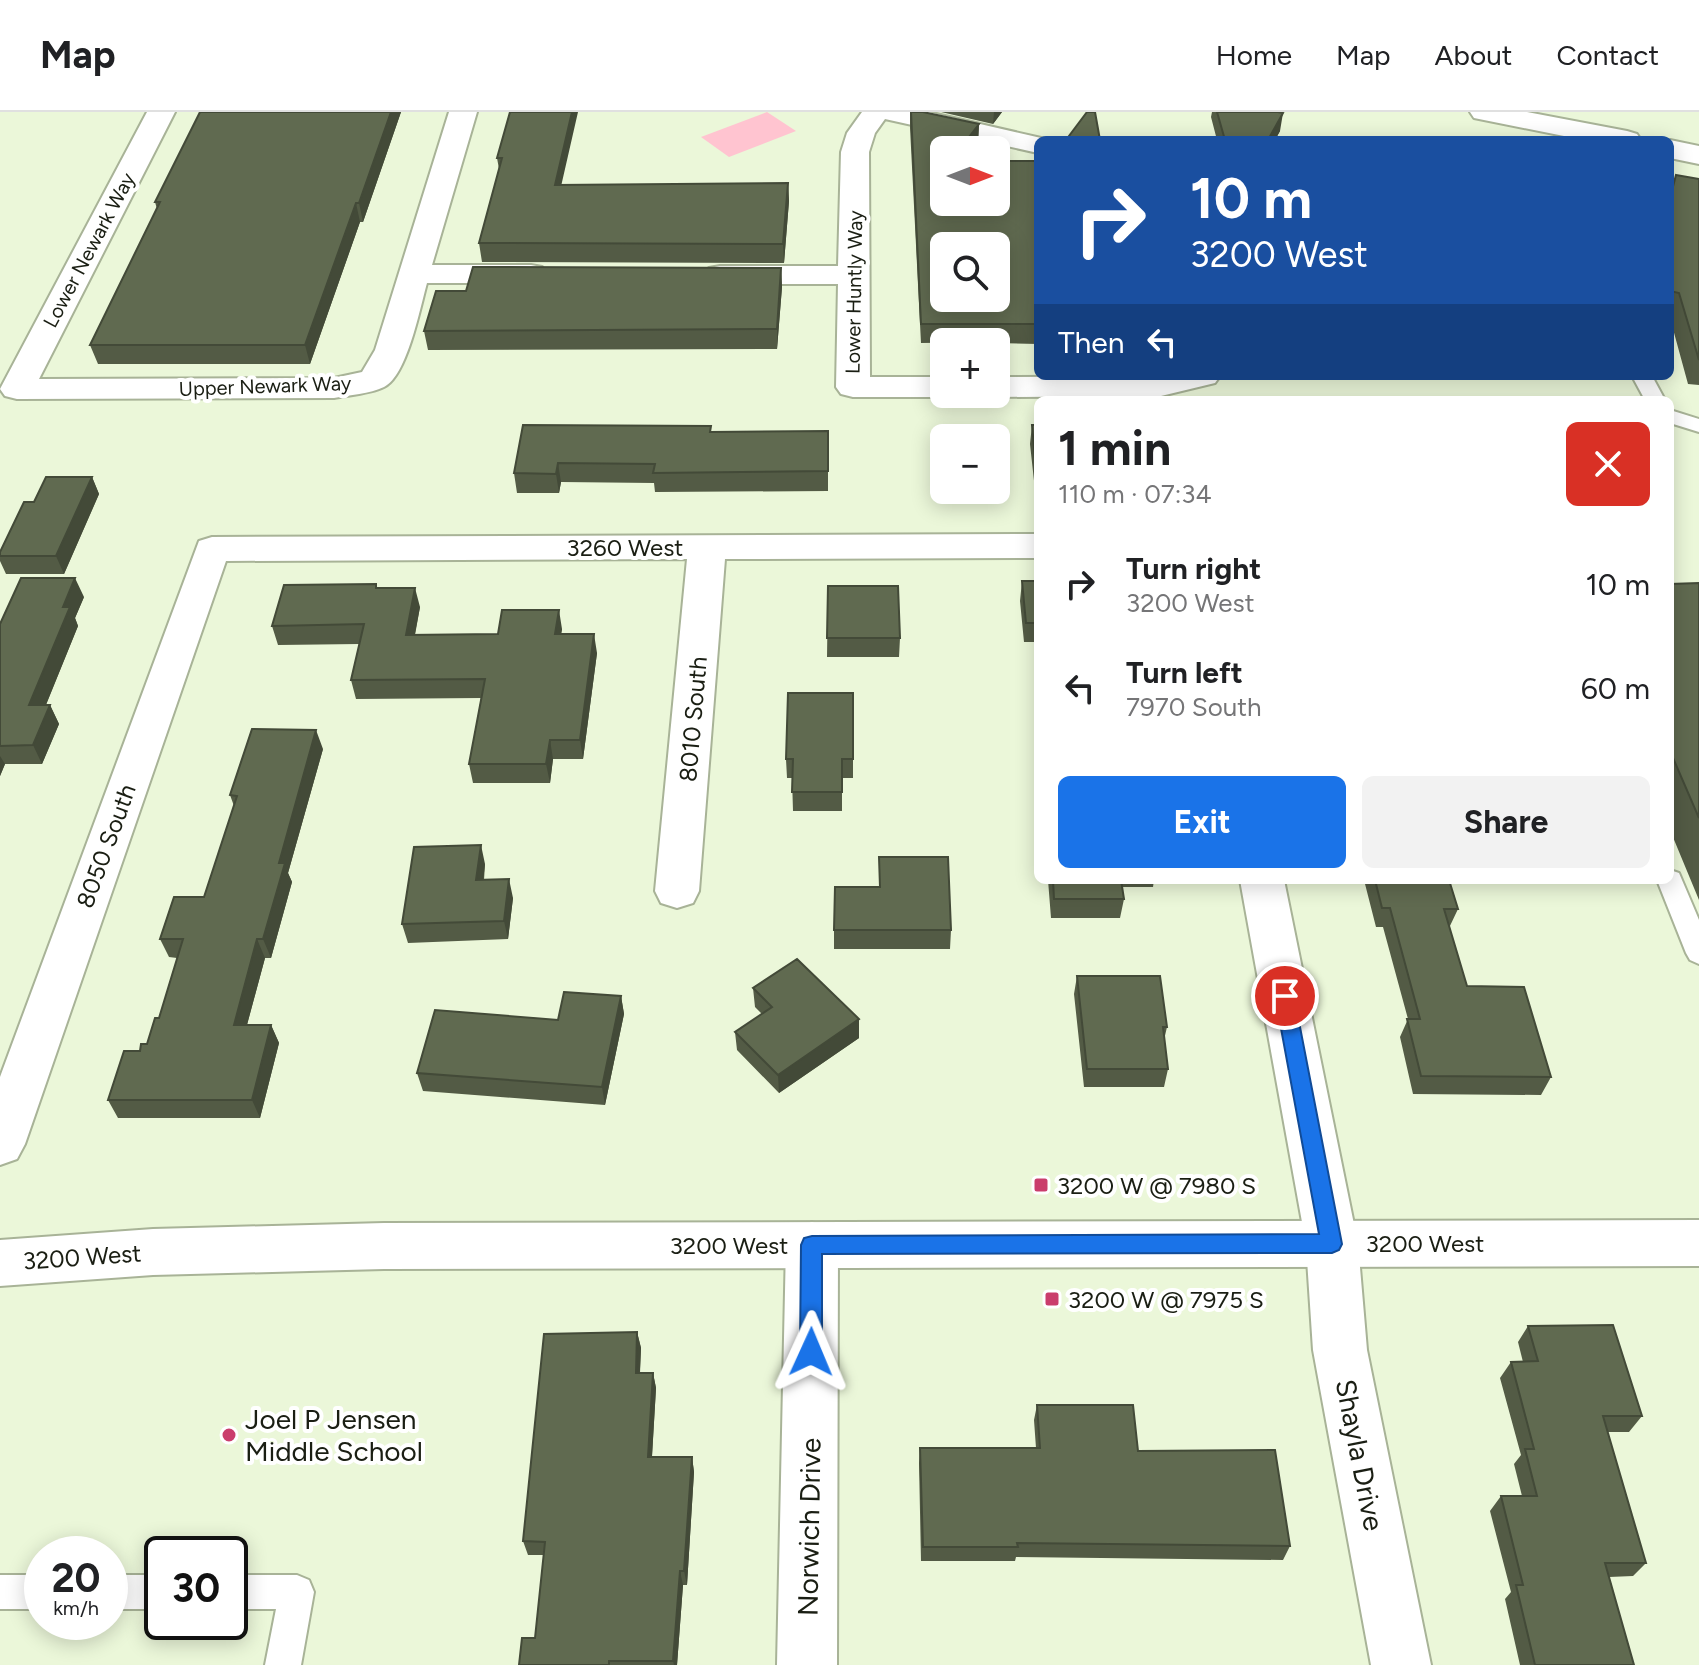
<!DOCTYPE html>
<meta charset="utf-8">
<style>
:root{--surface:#fff;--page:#f2f2f2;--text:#202124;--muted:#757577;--line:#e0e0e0;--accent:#1a73e8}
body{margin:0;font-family:Figtree,sans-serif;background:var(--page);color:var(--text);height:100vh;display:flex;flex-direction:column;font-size:30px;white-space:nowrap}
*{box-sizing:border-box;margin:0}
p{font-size:26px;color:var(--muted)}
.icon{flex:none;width:44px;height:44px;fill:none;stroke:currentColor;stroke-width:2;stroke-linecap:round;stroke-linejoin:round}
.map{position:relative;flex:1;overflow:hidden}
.drawer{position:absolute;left:1034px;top:284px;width:640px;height:488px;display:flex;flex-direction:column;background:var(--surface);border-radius:12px;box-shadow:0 4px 20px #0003}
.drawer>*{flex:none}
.guide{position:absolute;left:1034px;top:24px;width:640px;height:244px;border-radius:12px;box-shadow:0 4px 20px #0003;background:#1a4fa0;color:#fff;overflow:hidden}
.needle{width:52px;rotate:90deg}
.controls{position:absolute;left:930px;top:24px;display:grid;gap:16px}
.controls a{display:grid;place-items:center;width:80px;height:80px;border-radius:12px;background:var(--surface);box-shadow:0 4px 20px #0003;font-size:40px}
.speed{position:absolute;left:24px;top:1424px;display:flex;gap:16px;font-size:40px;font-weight:700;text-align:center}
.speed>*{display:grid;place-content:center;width:104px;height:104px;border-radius:50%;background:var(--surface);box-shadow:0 4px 20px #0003;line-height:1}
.speed small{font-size:20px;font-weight:400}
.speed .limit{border:4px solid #111;border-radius:12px;background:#fff;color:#111}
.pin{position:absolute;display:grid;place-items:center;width:68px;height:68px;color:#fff;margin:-34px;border:4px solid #fff;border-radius:50%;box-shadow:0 2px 8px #0007}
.me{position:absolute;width:88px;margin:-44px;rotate:1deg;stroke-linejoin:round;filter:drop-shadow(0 0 6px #0008)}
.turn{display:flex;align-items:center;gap:28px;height:168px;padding:0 24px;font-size:36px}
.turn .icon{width:104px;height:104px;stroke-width:2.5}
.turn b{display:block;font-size:56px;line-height:68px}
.then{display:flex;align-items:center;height:76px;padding:0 24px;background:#0003;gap:16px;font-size:30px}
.round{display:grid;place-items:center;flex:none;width:84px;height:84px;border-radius:12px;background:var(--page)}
.head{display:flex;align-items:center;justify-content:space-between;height:136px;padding:0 24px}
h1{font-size:48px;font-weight:700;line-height:60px}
.button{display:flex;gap:16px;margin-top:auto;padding:16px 24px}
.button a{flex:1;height:92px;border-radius:12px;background:var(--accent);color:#fff;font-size:32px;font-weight:700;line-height:92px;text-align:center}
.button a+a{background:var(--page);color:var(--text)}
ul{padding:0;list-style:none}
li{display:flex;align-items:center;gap:24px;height:104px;padding:0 24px}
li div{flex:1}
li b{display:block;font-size:30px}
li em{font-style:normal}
header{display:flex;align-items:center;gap:48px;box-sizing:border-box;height:112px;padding:0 40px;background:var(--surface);border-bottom:2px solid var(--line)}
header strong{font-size:38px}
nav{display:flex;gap:44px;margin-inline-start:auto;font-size:28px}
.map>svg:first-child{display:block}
</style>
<header>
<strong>Map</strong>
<nav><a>Home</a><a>Map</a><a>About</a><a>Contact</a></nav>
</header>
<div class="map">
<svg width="1699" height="1553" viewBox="0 0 1699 1553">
<rect width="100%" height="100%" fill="#ebf7d9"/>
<path fill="#ffc4d0" d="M767,0l29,19 -67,26 -28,-20z"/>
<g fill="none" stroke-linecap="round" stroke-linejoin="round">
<g stroke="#a8b397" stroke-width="4">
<path id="service" d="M1632,264h20l13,24h-20z
M1670,298l29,9v13l-29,-9z
M1670,758l9,3 20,47v44l-9,-4 -4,-7 -29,-73h13z
M0,1463h42v34h-42z
M110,1463h52v34h-52z
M230,1463h67l12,5 5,12 -13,73h-36l11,-56h-46z"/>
</g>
<g stroke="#a8b397" stroke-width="4">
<path id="minor" d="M147,0h28l-136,267 295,-1 28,-6 13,-22 74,-238h28l-45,153h99l11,2 5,7 -5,7 -11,2h-104c-7,25 -20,93 -43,104 -14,7 -35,8 -50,11l-317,1 -12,-3 -5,-7z
M862,0h66l122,28h-12v13l-153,-34 -10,14 -6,19 1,225h74v17h12l-12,3h-91l-12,-3 -5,-7 2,-103h-118l-11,-2 -5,-7 5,-7 11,-2h118l3,-114 6,-19z
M1220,264l-5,7 -54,13 -165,1 -12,-3h12v-17z
M1038,422v24l-313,1 -26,332 -6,12 -16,5 -16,-5 -6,-12 32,-332 -461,2 -201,583 -8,15 -17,6v-88l199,-536 13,-4z
M1240,768h44l74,364 9,106 64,315h-60l-58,-315 -7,-106z
M812,1110l18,7 8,16 -1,420h-60l9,-420 8,-16z"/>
</g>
<g stroke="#a8b397" stroke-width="4">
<path id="tertiary" d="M1470,0h57l100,19 10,3 4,6h-57l-110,-22z
M1670,28l29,6v18l-29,-6z
M1699,1108v46l-1315,3 -231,6 -153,11v-46l153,-11 231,-6z"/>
</g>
<use href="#service" fill="#fff" fill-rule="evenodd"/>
<use href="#minor" fill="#fff" fill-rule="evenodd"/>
<use href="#tertiary" fill="#fff" fill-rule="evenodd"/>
</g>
<path fill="#535b45" d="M200,0h201l-38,110h-3l-50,142h-212l-8,-19 67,-136 -2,-7z
M510,0l52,73 226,-2 1,18 -5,62 -302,-1 -3,-19 20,-74 -2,-11z
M910,0l69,12 -1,19 -34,7v52l94,-41v183l-42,-1v-1l-75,1 -11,-215z
M941,0h61l-9,12z
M1212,0h66l2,19 -5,9h-58l-6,-23z
M1676,63l23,4v206l-11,-1 -18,-66v-127z
M781,156l1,19 -5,62 -349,1 -4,-19z
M523,313l188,7 117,-1v60l-173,1 -1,-9 -93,-1 -2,11h-42l-3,-20z
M1032,313h6v65h-3l-5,-46z
M92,365l7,17 -35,80h-58l-6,-13v-9l34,-50z
M1022,469h16v61h-14l-4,-41z
M1699,471v317l-29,-70v-246z
M376,472l1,4 43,19 -5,28 83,-1 64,-5 -1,5 36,19 -14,106h-30l-3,24h-77l-4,-19 12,-66 -125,1 -5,-19 8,-36 -81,1 -6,-19z
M828,474l72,52 -1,19h-72z
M84,485l-9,21 3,8 -32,79h4l9,19 -17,40h-37l-5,12v-152z
M853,581v85h-11v33h-49l-1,-33h-5l-1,-19z
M323,637l-35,124 4,9 -21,76h-6l-18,67h24l8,18 -19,75h-142l-10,-18 32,-49 7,-7 12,-26 18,-60 -8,-1 -9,-18 44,-42 30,-91 -4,-11z
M879,745l72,73 -1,19h-116v-19l45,-43z
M485,752l-1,16 29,18 -5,41 -100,4 -6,-19z
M1048,768h106l-1,7h-31l2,12 -4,19h-69z
M1364,768h85l9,29 -9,19 18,58 84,91 -10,18 -128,-1 -13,-57 8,-18 -25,-92h-7z
M1077,864l90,51 -3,13 4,29 -4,18h-80l-10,-93z
M753,876l106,50 -80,55 -42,-43 -2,-18 27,-18 -7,-7z
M621,884l3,18 -19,91 -182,-14 -6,-18z
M1528,1214l114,90 -13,16h-22l39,131 -13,13 -24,1 25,88h-114l-15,-66 6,-7 -21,-81 11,-15h21l-8,-32 7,-9 -21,-77 11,-16h12l-5,-20z
M637,1220l4,16 -1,25h13l3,15 -4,69h40l2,15 -7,113h-4l-6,80h-158l16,-27 9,-83h-16l-5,-14z
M1037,1293l101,46 152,95 -7,14 -267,-3 -1,4h-94l-2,-98 1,-15h116l-2,-28z"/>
<path fill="#434a38" d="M391,0h10l-38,110 -4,-19z
M572,0h6l-21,92 -2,-19z
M994,0h8l-9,12z
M1283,1l-3,18 -5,9h-7z
M979,12l-1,19 -6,7h-13z
M788,71l1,18 -5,62 -1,-19z
M356,91l4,19 -50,142 -5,-19z
M781,156l1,19 -5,62v-20z
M558,351l3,19 -2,11 -3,-19z
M92,365l7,17 -35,80 -8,-18z
M75,466l9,19 -9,21 3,8 -40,98 -9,-19 34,-98z
M415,476l5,19 -9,47 -5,-19z
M559,498l3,19 -4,24 -3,-19z
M594,522l3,19 -14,106 -3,-19z
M50,593l9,19 -17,40 -9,-19z
M316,618l7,19 -35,124 4,9 -21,76 -8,-19 16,-76z
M550,628l3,19 -3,24 -4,-19z
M0,644l5,8 -5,12z
M481,733l4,19 -4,35 -5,-19z
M509,767l4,19 -5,41 -4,-18z
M257,827l8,19 -23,85 -8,-18z
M621,884l3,18 -19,91 -3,-18z
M859,907v19l-80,55 -1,-18z
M271,913l8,18 -19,75 -8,-18z
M637,1220l4,16 -2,41 -3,-16z
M653,1261l3,15 -5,84 -3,-15z
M692,1345l2,15 -7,113 -3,-14z
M680,1459l3,14 -6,80h-3l-1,-4z"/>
<path fill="#606a50" stroke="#434a38" stroke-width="2" fill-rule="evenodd" d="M200,0h191l-32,91h-3l-51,142h-215l70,-143h-5z
M510,0h62l-17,73 233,-2 -5,61 -304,-1 23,-85h-5z
M911,0h12l56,12 -20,26h-15v52h52v-41h42v163h-117zM944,134h52v52h-52z
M1087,0h8l5,28h-34z
M1217,0h61l5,1 -15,27h-43z
M1676,63l23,4v181l-20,-67 -9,-2v-93z
M473,155l308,1 -4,61 -353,2 12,-40h30z
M523,313l188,1 -1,6 118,-1v40l-175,2 2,-9 -97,-1 -2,11 -42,-1z
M1032,313h6v45h-2z
M46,365h46l-36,79h-56v-4l24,-50h10z
M21,466h54l-12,29h7l-41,98h21l-17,40 -33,1v-122z
M1022,469h16v42h-12z
M1699,471v235l-29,-67v-167z
M376,472v4h39l-9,47 92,-1 4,-24h57l-4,24h39l-14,106h-30l-4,24h-77l16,-85 -134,1 13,-56 -92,2 12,-41z
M828,474h70l2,52h-73z
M788,581h65v66h-11v33h-50l1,-33h-7z
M252,617l64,1 -37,133h6l-22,76h-6l-23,86h37l-19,75h-144l16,-49h16l1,-7h6l8,-26h4l24,-79h-23l14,-42h30l33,-101 -7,-1z
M481,733l-5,35 33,-1 -5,42 -102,3 12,-77z
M879,745h69l3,73h-117l1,-43h45z
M1053,768h68l3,19h-70z
M1375,768h74l9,29h-14l23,77 57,1 27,90 -130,-1 -14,-57h13l-30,-111h-8z
M797,847l62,60 -81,56 -43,-43 37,-25 -19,-19z
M1077,864h83l7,51h-4l5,42h-81z
M564,880l57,4 -19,91 -185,-14 18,-63 123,10z
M1613,1213l29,91h-39l43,147h-41l29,102h-99l-19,-80h7l-22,-89h36l-12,-47h9l-23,-87 27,-1 -10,-35z
M637,1220l-1,41h17l-5,84h44l-8,114h-4l-7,90h-64v4h-90l3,-27h13l10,-96 -22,-1 21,-207z
M1037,1293h96l5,46 137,-1 15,96 -273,-3 1,4h-95l-3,-99h120z"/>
<path fill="#1a73e8" stroke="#114b97" stroke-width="2" d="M1285,876l7,3 2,5 48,248 -3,6 -7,3 -510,1v98l-3,8 -8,3 -8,-3 -3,-8 1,-107 3,-7 8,-2 507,-2 -44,-238 3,-5z"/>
<g fill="#ca3d6c" stroke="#fff" stroke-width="3">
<rect x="1033" y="1065" width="16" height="16" rx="4"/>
<rect x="1044" y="1179" width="16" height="16" rx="4"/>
<circle cx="229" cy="1323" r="8"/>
</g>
<g text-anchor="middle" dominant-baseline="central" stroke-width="8" stroke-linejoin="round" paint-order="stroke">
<g font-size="20" fill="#1a1e13" stroke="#fff">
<text transform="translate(89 138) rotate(-62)">Lower Newark Way</text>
<text transform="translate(854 180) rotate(-89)">Lower Huntly Way</text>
<text transform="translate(265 274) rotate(-2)">Upper Newark Way</text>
</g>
<g font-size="24" fill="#1a1e13" stroke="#fff">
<text x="625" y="435">3260 West</text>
<text transform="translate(693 607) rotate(-85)">8010 South</text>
<text transform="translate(106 734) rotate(-70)">8050 South</text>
<text x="1425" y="1131">3200 West</text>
<text x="729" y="1133">3200 West</text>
<text transform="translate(82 1145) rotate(-4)">3200 West</text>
</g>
<g font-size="24" fill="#1a1e13" stroke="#fff" text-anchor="start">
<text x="1057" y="1073">3200 W @ 7980 S</text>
<text x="1068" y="1187">3200 W @ 7975 S</text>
</g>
<g font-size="28" fill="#1a1e13" stroke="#fff" text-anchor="start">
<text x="245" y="1307">Joel P Jensen<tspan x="245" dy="32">Middle School</tspan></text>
</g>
<g font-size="28" fill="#1a1e13" stroke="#fff">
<text transform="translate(1360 1343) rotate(79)">Shayla Drive</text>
<text transform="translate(809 1415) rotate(-89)">Norwich Drive</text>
</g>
</g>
</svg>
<div class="controls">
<a><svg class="needle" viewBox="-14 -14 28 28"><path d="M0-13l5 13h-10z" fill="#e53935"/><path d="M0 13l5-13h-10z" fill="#757577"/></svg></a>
<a><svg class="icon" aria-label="search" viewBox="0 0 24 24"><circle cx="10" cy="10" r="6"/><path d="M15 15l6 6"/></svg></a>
<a>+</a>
<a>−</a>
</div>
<div class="speed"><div>20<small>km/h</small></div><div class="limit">30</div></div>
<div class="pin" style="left:1285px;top:884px;background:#d93025"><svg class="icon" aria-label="arrive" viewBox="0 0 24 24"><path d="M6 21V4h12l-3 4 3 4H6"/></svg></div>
<svg class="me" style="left:811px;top:1240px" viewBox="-20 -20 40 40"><path d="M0-17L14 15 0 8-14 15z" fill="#1a73e8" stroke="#fff" stroke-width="4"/></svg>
<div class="guide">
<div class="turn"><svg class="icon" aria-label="right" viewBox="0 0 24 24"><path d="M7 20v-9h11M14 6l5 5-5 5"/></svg><div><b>10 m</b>3200 West</div></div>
<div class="then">Then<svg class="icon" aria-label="left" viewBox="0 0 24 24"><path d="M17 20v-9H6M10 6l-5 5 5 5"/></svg></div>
</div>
<section class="drawer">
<div class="head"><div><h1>1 min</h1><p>110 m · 07:34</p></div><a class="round" style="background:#d93025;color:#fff"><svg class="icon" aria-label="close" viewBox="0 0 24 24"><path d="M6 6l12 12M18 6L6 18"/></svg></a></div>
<ul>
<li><svg class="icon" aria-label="right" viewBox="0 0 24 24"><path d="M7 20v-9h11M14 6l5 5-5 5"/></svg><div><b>Turn right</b><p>3200 West</p></div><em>10 m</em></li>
<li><svg class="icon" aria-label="left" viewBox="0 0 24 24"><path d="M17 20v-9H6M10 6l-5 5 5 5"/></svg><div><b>Turn left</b><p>7970 South</p></div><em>60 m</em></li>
</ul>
<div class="button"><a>Exit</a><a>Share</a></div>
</section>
</div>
